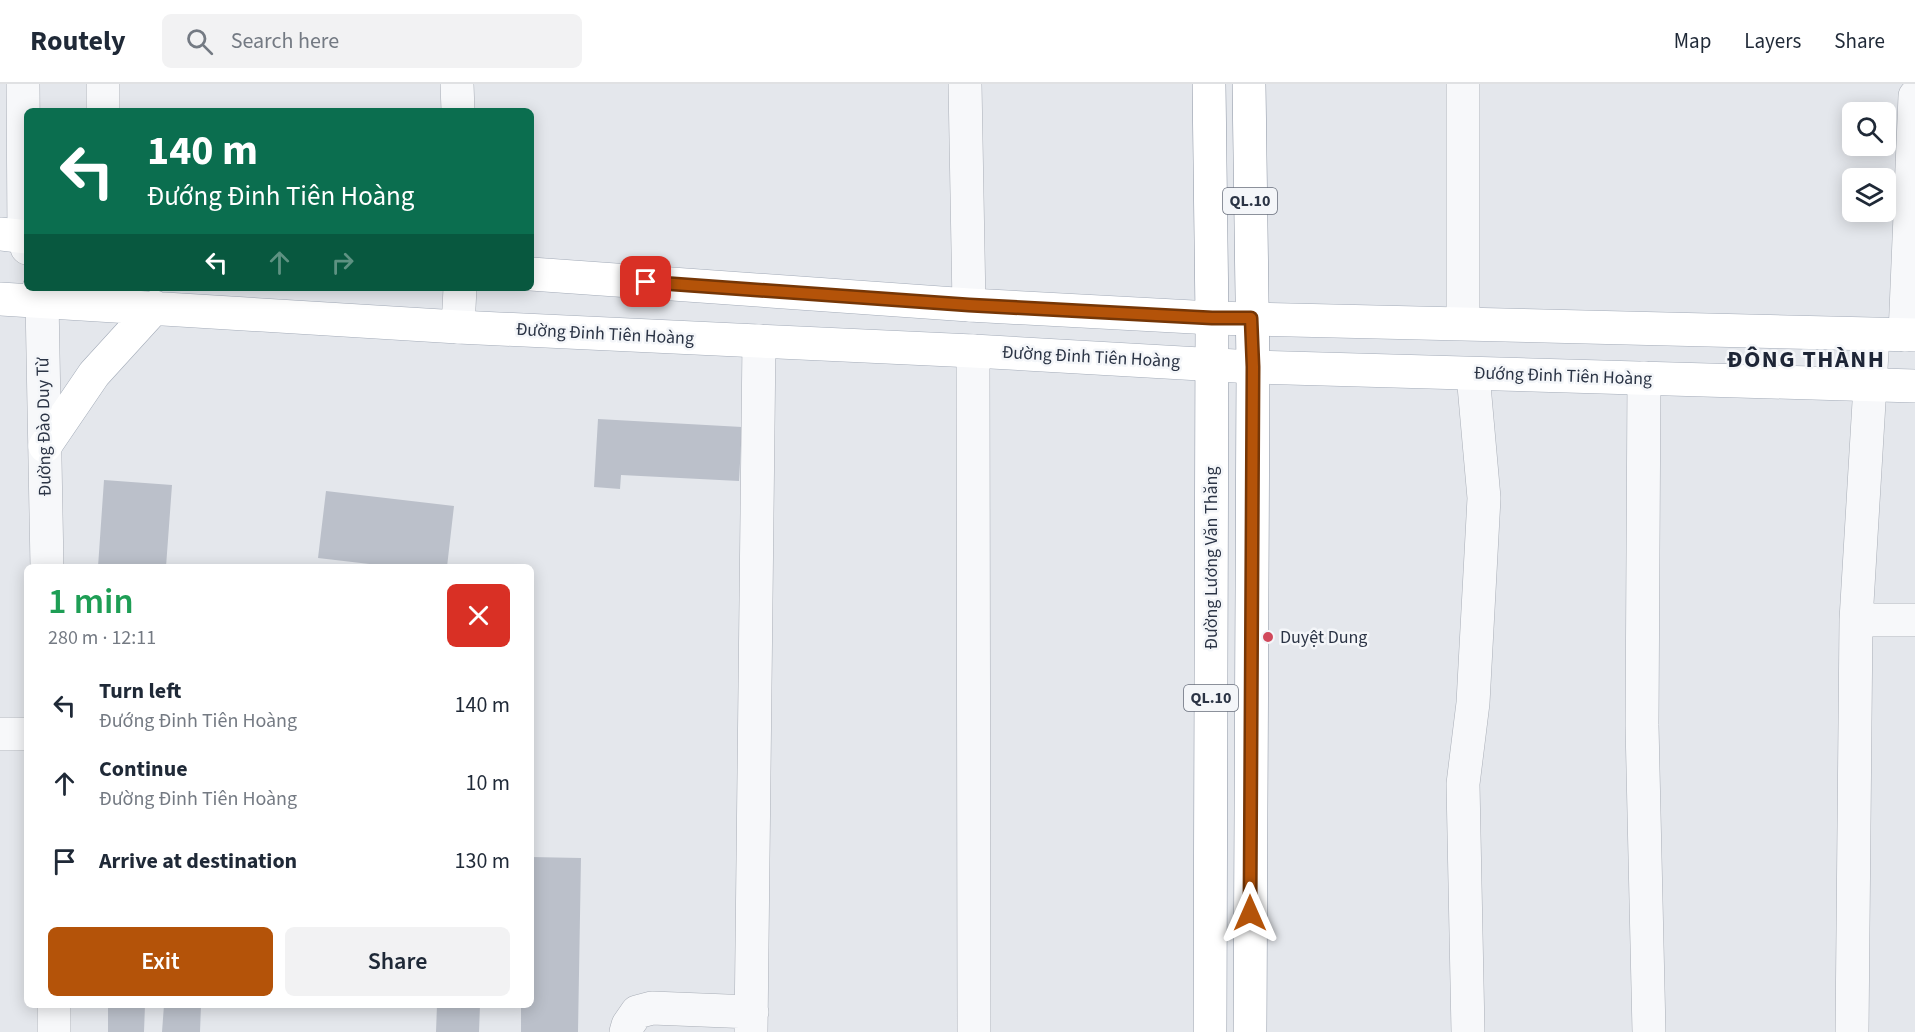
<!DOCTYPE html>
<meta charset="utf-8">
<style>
:root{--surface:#fff;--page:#f2f2f3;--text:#1f2937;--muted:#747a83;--line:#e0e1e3;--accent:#b45309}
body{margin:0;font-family:"Source Sans 3",sans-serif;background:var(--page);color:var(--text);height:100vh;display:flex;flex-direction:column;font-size:22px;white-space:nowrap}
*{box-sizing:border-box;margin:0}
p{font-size:20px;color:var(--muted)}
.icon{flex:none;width:33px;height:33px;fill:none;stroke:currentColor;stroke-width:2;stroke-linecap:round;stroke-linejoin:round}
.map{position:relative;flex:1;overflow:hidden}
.details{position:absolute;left:24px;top:480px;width:510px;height:444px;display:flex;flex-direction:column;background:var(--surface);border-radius:9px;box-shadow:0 3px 15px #0003}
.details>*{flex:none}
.banner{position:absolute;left:24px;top:24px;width:510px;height:183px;border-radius:9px;box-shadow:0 3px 15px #0003;background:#0b6e4f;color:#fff;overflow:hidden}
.fabs{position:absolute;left:1842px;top:18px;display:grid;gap:12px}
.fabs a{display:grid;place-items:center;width:54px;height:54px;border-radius:9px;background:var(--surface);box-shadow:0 3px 15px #0003;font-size:30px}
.pin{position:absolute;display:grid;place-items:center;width:51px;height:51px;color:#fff;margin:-26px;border-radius:12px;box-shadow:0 3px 9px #0006}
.me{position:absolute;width:66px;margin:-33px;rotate:0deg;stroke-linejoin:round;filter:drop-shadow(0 0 4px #0008)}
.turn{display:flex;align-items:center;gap:21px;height:126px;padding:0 24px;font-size:27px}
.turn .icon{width:78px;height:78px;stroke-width:2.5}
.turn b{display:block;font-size:42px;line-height:51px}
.lanes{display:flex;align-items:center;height:57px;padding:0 24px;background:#0003;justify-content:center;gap:30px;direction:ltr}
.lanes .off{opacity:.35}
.round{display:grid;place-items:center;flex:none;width:63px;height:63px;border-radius:9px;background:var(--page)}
.head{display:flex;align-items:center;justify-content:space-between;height:102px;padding:0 24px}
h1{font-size:36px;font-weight:600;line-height:45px;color:#1e9e55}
.primary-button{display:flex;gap:12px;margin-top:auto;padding:12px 24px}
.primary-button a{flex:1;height:69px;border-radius:9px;background:var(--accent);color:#fff;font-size:24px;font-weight:600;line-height:69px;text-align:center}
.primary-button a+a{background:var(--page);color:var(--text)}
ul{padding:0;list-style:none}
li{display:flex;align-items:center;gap:18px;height:78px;padding:0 24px}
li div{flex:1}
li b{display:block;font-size:22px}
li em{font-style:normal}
header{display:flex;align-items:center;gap:36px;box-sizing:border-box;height:84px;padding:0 30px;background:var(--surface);border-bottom:2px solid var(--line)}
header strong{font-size:28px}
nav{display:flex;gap:33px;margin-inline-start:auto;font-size:21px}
.search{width:420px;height:54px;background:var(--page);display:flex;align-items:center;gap:15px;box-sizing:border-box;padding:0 21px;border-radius:9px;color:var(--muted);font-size:22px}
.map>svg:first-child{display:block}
</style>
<header>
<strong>Routely</strong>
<div class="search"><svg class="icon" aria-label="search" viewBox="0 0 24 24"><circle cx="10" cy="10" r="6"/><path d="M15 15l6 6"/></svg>Search here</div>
<nav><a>Map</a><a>Layers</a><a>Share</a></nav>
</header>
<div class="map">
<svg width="1915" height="948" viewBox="0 0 1915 948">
<rect width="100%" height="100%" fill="#e4e7ec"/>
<path fill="#bbc0ca" d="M598,335l144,8 -3,54 -118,-6 -1,14 -26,-2z
M104,396l68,5 -6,82h-68z
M326,407l128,15 -7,61h-52l-77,-9z
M531,773l50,1 -3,174h-57v-27h10z
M108,921h37l-1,27h-36z
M164,921h37l-1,27h-38z
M437,921h43l-1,27h-43z"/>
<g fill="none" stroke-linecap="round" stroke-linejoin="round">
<g stroke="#a9aeb7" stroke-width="34">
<path id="minor" d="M23,0l1,152 3,12
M457,0l1,27
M965,0l4,221
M103,27v-27
M39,204l3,12 5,267
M1463,239v-239
M458,243l2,-39
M1905,251l10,-239
M973,267l1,681
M1644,294l-2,347 7,307
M1856,536h59
M0,650h27
M54,921v27
M626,948l2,-7 9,-13 15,-4 100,4
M751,948l8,-691
M1468,948l-5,-248 10,-81 11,-205 -11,-124
M1852,948l4,-412 17,-285"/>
</g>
<g stroke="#a3abb8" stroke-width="34">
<path id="major" d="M0,150l27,3
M531,190l438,31 243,13 703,17
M0,215l458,28 515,24 280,16 662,19
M45,362l49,-72 61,-67"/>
</g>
<g stroke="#8b94a3" stroke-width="34">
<path id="highway" d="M1209,0l3,234 -2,714
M1249,0l4,283 -3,665"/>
</g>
<use href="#minor" stroke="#f7f8fa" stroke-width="33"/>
<use href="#major" stroke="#fff" stroke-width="33"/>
<use href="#highway" stroke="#fff" stroke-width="33"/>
</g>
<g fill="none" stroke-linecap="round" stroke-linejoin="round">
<g stroke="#753606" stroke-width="15">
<path id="route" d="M646,198l323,23 243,13h39l2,49 -3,546"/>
</g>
<use href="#route" stroke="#b45309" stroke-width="10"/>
</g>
<circle fill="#d1495b" stroke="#f4f6f9" stroke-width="2" cx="1268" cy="553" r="6"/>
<g text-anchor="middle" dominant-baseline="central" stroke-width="5" stroke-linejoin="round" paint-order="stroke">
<g fill="#f4f6f9" stroke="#676e7b" stroke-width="1.5">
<rect x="1223" y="104" width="54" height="26" rx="4.5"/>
<rect x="1184" y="601" width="54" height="26" rx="4.5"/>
</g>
<g font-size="16" font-weight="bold" fill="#2b3445">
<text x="1250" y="117">QL.10</text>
<text x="1211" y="614">QL.10</text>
</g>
<g font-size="18" fill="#2b3445" stroke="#f4f6f9">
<text transform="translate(605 250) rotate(3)">Đường Đinh Tiên Hoàng</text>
<text transform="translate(1091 273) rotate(3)">Đường Đinh Tiên Hoàng</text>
<text transform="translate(1563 292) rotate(2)">Đướng Đinh Tiên Hoàng</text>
<text transform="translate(44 343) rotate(-91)">Đường Đào Duy Từ</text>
<text transform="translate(1211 474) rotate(-90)">Đường Lương Văn Thăng</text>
</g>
<g font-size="18" fill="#2b3445" stroke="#f4f6f9" text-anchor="start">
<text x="1280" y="553">Duyệt Dung</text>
</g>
<g font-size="24" font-weight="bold" letter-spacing="1.5" fill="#1d2536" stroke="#f4f6f9">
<text x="1806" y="275">ĐÔNG THÀNH</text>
</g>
</g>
</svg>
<div class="fabs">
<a><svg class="icon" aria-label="search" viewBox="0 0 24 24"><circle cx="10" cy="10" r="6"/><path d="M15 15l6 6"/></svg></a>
<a><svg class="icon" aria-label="layers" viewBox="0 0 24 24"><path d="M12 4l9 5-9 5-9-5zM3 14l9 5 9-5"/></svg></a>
</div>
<div class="pin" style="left:646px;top:198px;background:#d93025"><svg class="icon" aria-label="arrive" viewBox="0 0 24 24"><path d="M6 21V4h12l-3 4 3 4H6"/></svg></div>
<svg class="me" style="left:1250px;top:829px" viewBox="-20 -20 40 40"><path d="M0-17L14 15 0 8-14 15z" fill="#b45309" stroke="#fff" stroke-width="4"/></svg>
<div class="banner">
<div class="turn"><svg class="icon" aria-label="left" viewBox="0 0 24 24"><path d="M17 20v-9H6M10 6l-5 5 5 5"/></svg><div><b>140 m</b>Đướng Đinh Tiên Hoàng</div></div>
<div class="lanes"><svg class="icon" aria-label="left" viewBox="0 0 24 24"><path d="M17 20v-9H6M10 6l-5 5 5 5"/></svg><svg class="icon off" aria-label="ahead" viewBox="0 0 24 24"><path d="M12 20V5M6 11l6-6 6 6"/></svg><svg class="icon off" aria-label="right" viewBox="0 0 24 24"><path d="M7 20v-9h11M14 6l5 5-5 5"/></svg></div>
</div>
<section class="details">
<div class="head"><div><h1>1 min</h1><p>280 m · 12:11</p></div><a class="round" style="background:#d93025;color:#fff"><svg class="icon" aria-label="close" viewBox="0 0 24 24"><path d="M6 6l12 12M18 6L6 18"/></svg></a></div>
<ul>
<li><svg class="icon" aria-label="left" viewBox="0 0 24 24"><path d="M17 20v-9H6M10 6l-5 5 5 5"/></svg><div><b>Turn left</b><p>Đướng Đinh Tiên Hoàng</p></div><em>140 m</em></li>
<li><svg class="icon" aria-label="ahead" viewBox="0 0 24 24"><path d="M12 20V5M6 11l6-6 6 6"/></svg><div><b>Continue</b><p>Đường Đinh Tiên Hoàng</p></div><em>10 m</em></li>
<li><svg class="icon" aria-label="arrive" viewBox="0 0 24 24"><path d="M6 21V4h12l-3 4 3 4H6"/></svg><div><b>Arrive at destination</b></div><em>130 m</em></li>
</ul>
<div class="primary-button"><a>Exit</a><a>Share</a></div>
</section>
</div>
